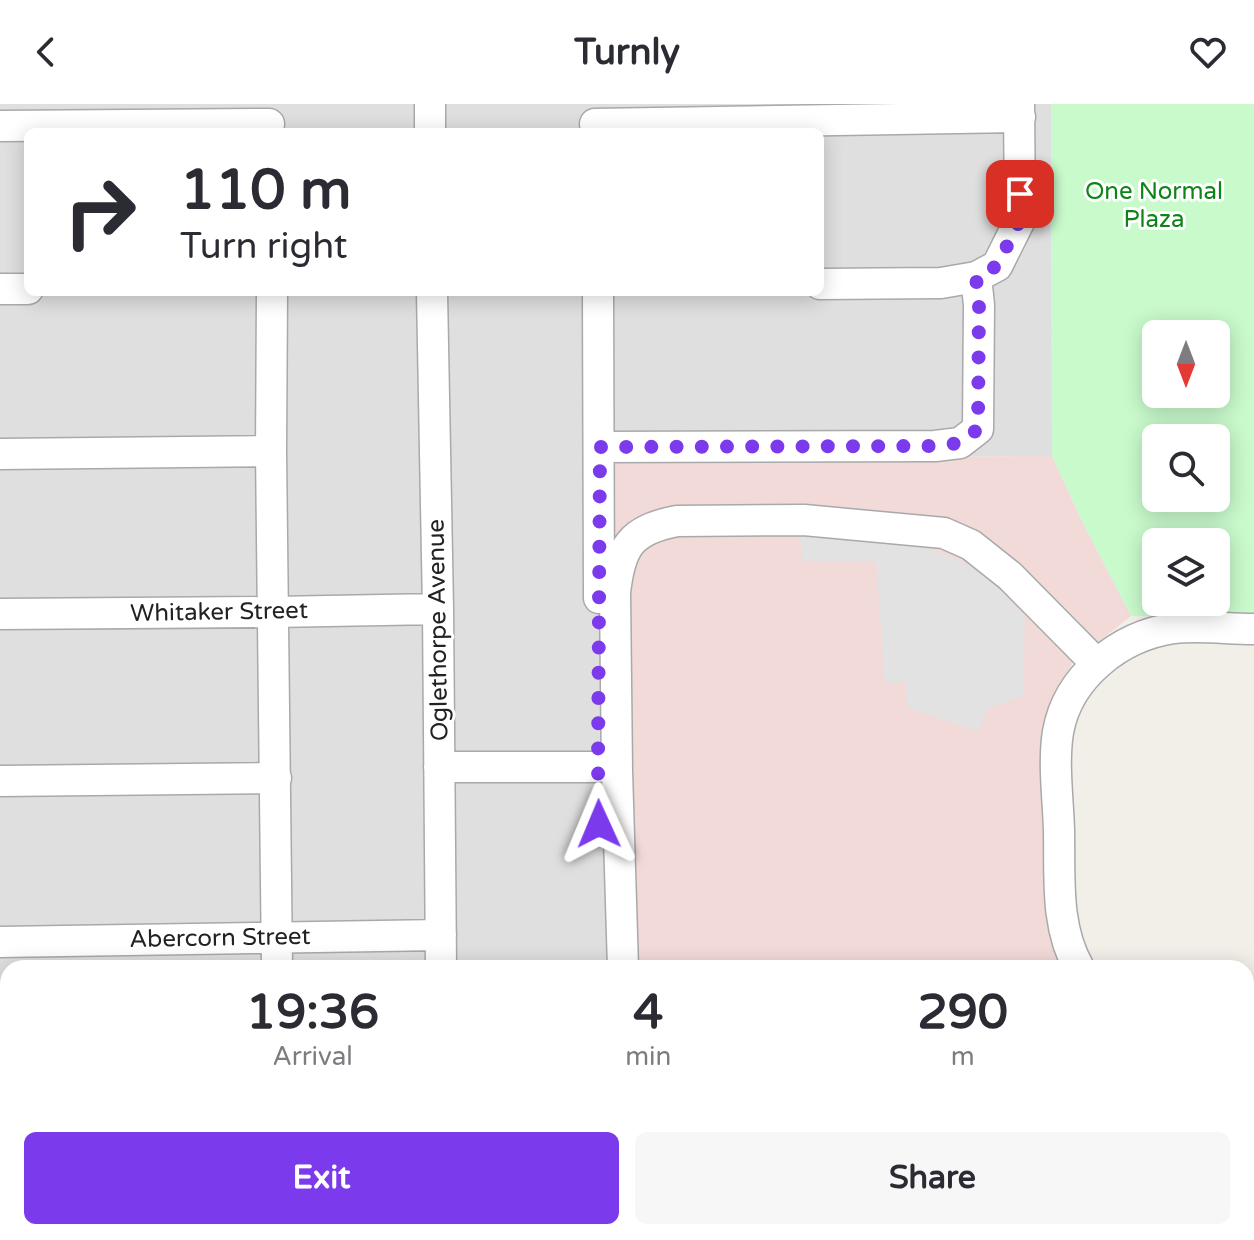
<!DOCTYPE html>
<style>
:root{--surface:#fff;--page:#f7f7f7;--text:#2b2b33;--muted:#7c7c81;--accent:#7c3aed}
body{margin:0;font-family:"Varela Round",sans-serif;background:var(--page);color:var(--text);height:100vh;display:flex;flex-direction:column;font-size:30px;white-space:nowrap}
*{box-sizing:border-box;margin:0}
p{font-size:26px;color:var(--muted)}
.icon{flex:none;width:44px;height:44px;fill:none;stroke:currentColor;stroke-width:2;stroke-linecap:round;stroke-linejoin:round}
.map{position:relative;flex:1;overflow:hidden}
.drawer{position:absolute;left:0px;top:856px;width:1254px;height:280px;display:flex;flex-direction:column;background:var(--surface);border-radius:24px 24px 0 0;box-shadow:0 4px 20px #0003}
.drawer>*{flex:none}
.banner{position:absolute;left:24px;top:24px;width:800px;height:168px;border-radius:12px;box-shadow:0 4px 20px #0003;background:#fff;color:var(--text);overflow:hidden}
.needle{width:52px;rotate:180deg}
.fabs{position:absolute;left:1142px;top:216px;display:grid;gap:16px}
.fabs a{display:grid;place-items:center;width:88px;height:88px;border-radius:12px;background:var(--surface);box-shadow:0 4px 20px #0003;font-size:40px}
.pin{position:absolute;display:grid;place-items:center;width:68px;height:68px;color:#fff;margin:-34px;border-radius:16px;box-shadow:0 4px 12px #0006}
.me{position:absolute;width:88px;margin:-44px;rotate:359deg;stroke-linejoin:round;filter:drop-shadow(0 0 6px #0008)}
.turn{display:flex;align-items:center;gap:28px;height:168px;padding:0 24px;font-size:36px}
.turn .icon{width:104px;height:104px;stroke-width:2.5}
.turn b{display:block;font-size:56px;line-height:68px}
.eta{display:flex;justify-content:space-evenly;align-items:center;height:136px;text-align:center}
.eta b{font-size:48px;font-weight:800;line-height:56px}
.button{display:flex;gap:16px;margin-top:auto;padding:16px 24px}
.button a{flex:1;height:92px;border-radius:12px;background:var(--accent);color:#fff;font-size:32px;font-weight:800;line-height:92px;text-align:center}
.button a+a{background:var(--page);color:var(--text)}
header{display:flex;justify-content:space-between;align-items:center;height:104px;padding:0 24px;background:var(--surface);font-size:36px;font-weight:800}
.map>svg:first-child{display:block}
</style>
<header><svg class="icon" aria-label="back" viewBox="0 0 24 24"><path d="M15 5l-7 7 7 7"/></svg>Turnly<svg class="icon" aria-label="heart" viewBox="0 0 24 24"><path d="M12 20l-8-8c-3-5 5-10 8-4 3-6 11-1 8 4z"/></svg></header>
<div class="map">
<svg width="1254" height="1136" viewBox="0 0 1254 1136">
<rect width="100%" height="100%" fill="#f2efe9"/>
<path fill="#e0dfdf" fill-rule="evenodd" d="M0,0h1051l1,352 -422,3 -19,509h-603v264h607l5,8h-620zM28,28h792v160h-792z"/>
<path fill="#f2dad9" d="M1052,352l28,61 51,99 -58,46 -17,32 -4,39 16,235h-457l-1,-500 19,-9z
M615,1128h563v8h-558z"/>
<path fill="#ffffe5" d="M1254,957v179h-76v-8h68v-170z"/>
<path fill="#c8facc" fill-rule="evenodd" d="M1051,0h203v512h-123l-48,-93 -31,-67zM1156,230h60v60h-60zM1156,334h60v60h-60zM1156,438h60v60h-60z"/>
<path fill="#e2e2e2" d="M798,424l97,8 83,32 47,48 -2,80 -36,12 -9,24 -71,-25 -1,-25 -21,1 -9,-122 -73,1z"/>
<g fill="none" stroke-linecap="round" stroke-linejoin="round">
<g stroke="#a9a9a9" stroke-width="33">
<path id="minor" d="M430,0v28
M595,20l425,-7
M0,22l269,-2
M820,180l121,-1 35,-6 21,-11 23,-46 -1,-116
M0,185h28
M272,188l-1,159 6,517
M432,188l6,317 3,359
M598,188l1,306
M600,343l335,-1 25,-3 18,-14 1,-124 -3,-28
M0,350l271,-3
M0,510l273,-2 165,-3
M439,663h159
M0,677l276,-3
M0,838l441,-7
M623,864l-6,-197 -2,-178c5,-46 15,-63 62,-72l127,-1 140,13 27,12 39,31 87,88
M1079,864c-24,-41 -19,-92 -20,-138 -1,-32 -6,-67 -1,-98 10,-56 62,-96 116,-104 27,-3 53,1 80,1
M1246,965l8,3
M0,1002h8
M281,1128v8
M443,1128v8
M609,1128v8
M1229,1136l1,-8"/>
</g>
<use href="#minor" stroke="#fff" stroke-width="30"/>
</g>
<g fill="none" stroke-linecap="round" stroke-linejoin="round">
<path stroke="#7c3aed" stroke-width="14" stroke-dasharray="0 25.2" d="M599,720l-1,-57 2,-320 335,-1 25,-3 18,-14 1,-124 -3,-28 21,-11 23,-46v-26"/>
</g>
<g text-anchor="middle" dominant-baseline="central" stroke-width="6" stroke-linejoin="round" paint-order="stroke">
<g font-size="24" fill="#0c8416" stroke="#fff">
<text x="1154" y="87">One Normal<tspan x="1154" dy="28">Plaza</tspan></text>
</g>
<g font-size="24" fill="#222" stroke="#fff">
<text transform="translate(219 508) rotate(-1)">Whitaker Street</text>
<text transform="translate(438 526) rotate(-91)">Oglethorpe Avenue</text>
<text transform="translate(220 834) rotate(-1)">Abercorn Street</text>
</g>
</g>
</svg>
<div class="fabs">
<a><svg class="needle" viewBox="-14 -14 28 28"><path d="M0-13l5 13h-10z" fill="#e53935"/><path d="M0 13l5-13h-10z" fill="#7c7c81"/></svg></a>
<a><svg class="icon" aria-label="search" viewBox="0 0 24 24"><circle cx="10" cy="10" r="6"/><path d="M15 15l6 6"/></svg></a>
<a><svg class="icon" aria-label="layers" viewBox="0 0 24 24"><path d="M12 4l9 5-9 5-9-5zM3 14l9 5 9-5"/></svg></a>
</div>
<div class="pin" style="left:1020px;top:90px;background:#d93025"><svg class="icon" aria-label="arrive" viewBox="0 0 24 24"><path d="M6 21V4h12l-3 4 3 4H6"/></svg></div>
<svg class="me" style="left:599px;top:720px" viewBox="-20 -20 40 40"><path d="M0-17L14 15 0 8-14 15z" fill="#7c3aed" stroke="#fff" stroke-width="4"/></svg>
<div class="banner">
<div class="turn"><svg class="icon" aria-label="right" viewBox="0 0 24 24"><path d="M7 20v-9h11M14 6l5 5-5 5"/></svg><div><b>110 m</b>Turn right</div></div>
</div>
<section class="drawer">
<div class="eta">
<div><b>19:36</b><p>Arrival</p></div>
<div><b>4</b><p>min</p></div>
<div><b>290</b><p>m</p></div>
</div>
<div class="button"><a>Exit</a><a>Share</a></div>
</section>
</div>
